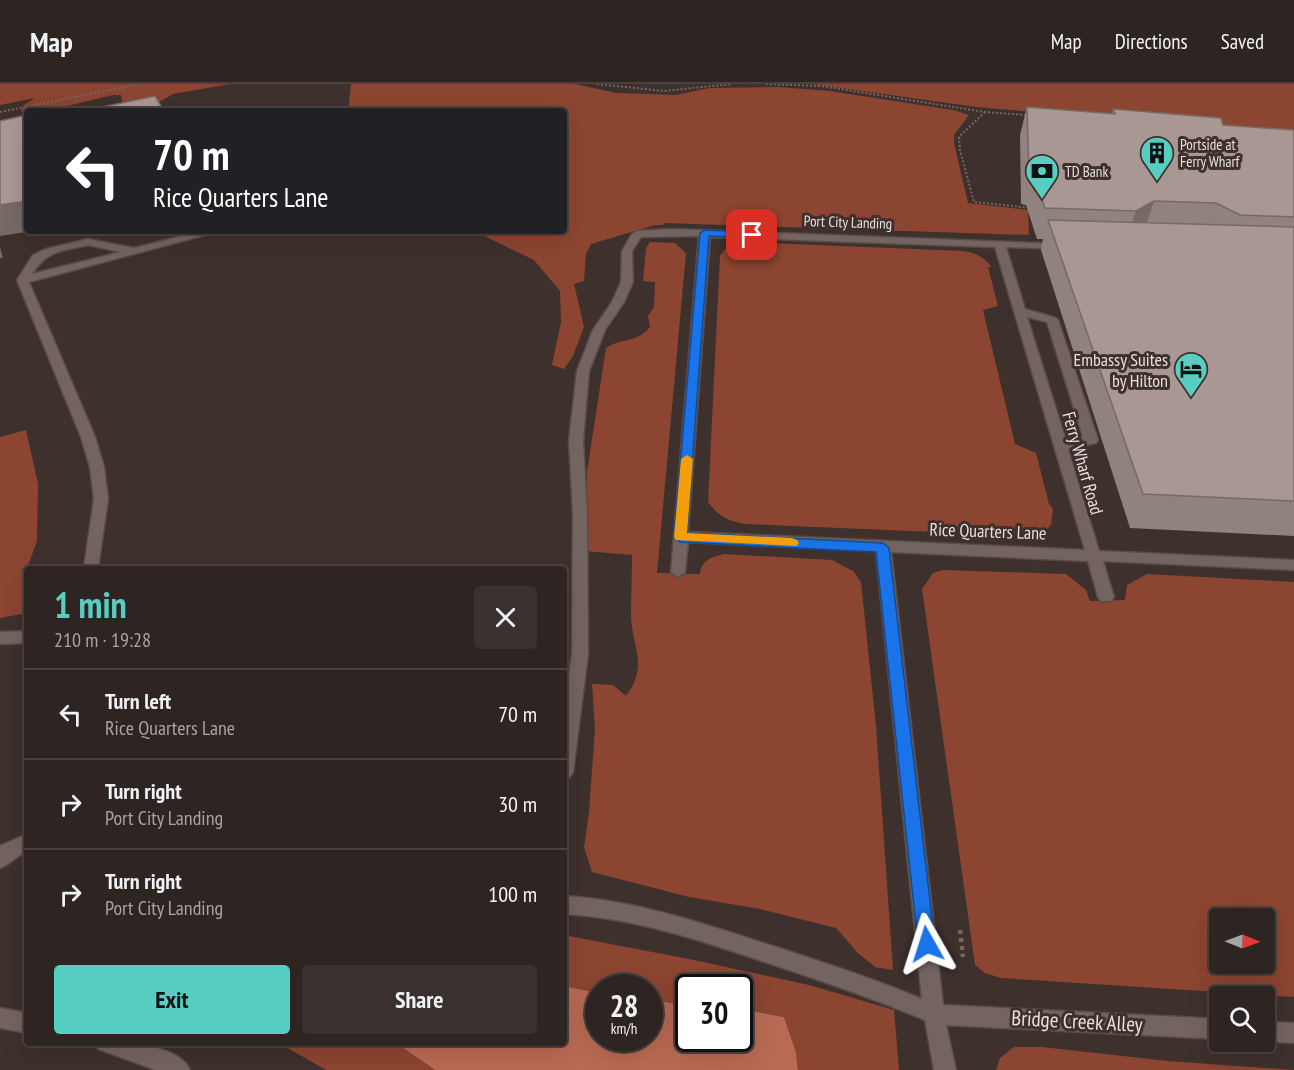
<!DOCTYPE html>
<meta charset="utf-8">
<style>
:root{--surface:#2e2421;--page:#3a302e;--text:#f1f3f6;--muted:#a7a4a5;--line:#49413f;--accent:#57cec2}
body{margin:0;font-family:"PT Sans Narrow",sans-serif;background:var(--page);color:var(--text);height:100vh;display:flex;flex-direction:column;font-size:22px;white-space:nowrap}
*{box-sizing:border-box;margin:0}
p{font-size:20px;color:var(--muted)}
.icon{flex:none;width:33px;height:33px;fill:none;stroke:currentColor;stroke-width:2;stroke-linecap:round;stroke-linejoin:round}
.map{position:relative;flex:1;overflow:hidden}
.details{position:absolute;left:24px;top:482px;width:543px;height:480px;display:flex;flex-direction:column;background:var(--surface);border-radius:6px;box-shadow:0 6px 24px #0002,0 0 0 2px var(--line)}
.details>*{flex:none}
.hud{position:absolute;left:24px;top:24px;width:543px;height:126px;border-radius:6px;box-shadow:0 6px 24px #0002,0 0 0 2px var(--line);background:#202124;color:#fff;overflow:hidden}
.needle{width:39px;rotate:91deg}
.buttons{position:absolute;left:1209px;top:824px;display:grid;gap:12px}
.buttons a{display:grid;place-items:center;width:66px;height:66px;border-radius:6px;background:var(--surface);box-shadow:0 6px 24px #0002,0 0 0 2px var(--line);font-size:30px}
.speed{position:absolute;left:585px;top:890px;display:flex;gap:12px;font-size:30px;font-weight:700;text-align:center}
.speed>*{display:grid;place-content:center;width:78px;height:78px;border-radius:50%;background:var(--surface);box-shadow:0 6px 24px #0002,0 0 0 2px var(--line);line-height:1}
.speed small{font-size:15px;font-weight:400}
.speed .limit{border:3px solid #111;border-radius:9px;background:#fff;color:#111}
.pin{position:absolute;display:grid;place-items:center;width:51px;height:51px;color:#fff;margin:-26px;border-radius:12px;box-shadow:0 3px 9px #0006}
.me{position:absolute;width:66px;margin:-33px;rotate:354deg;stroke-linejoin:round;filter:drop-shadow(0 0 4px #0008)}
.turn{display:flex;align-items:center;gap:21px;height:126px;padding:0 30px;font-size:27px}
.turn .icon{width:78px;height:78px;stroke-width:2.5}
.turn b{display:block;font-size:42px;line-height:51px}
.round{display:grid;place-items:center;flex:none;width:63px;height:63px;border-radius:6px;background:var(--page)}
.overview{display:flex;align-items:center;justify-content:space-between;height:102px;padding:0 30px}
h1{font-size:36px;font-weight:700;line-height:45px;color:var(--accent)}
.button{display:flex;gap:12px;margin-top:auto;padding:12px 30px}
.button a{flex:1;height:69px;border-radius:6px;background:var(--accent);color:#111;font-size:24px;font-weight:700;line-height:69px;text-align:center}
.button a+a{background:var(--page);color:var(--text)}
ul{padding:0;list-style:none}
li{display:flex;align-items:center;gap:18px;height:90px;padding:0 30px;border-top:2px solid var(--line)}
li div{flex:1}
li b{display:block;font-size:22px}
li em{font-style:normal}
header{display:flex;align-items:center;gap:36px;box-sizing:border-box;height:84px;padding:0 30px;background:var(--surface);border-bottom:2px solid var(--line)}
header strong{font-size:28px}
nav{display:flex;gap:33px;margin-inline-start:auto;font-size:21px}
.map>svg:first-child{display:block}
</style>
<header>
<strong>Map</strong>
<nav><a>Map</a><a>Directions</a><a>Saved</a></nav>
</header>
<div class="map">
<svg width="1294" height="986" viewBox="0 0 1294 986">
<rect width="100%" height="100%" fill="#3e302c"/>
<path fill="#8c4531" fill-rule="evenodd" d="M0,0h230l-57,10 -17,10 -33,3 -2,-12h-8l-67,16h-19v5l-6,-5 3,-6 11,-7 -35,7z
M351,0h224l41,9 60,2 33,-7 70,-1 51,4 123,19 16,5 -15,20v8l14,60 60,7 1,25 -365,-12 -1,2h-8l-64,19 -5,10 -2,27 -10,3 10,43 -11,29 -9,13 -12,-4 9,-43 -1,-31 -26,-31 -60,-29h90v-120h-216z
M812,0h482v50l-318,-27z
M650,158l25,1 11,10 -29,320 43,1c1,-14 12,-17 24,-20l108,6 21,11 8,11 15,144 17,244 -18,-3 -17,-14 -22,-25 -76,-19 -71,-12 -97,-25 -8,-25 5,-35 6,-83 -3,-45 21,1 13,11c23,-31 6,-49 5,-80 0,-21 1,-41 1,-61l-47,-4 2,-79 19,-124c16,-11 30,-4 44,-21l-2,-11 6,-9 1,-25 -12,-1 3,-33z
M746,158l218,9c11,2 21,6 27,16h-3l10,39 -15,4 32,134 21,9 13,51 4,5 -2,16 -8,8 -15,3 -283,-12c-17,-3 -27,-8 -37,-22l12,-246 5,-7z
M26,346l12,54 -1,57 -12,33 2,1v38l-27,5v-181z
M943,486l123,4 20,16 4,11 35,-1 2,-15 20,-11 147,8v415l-293,-19 -16,-5 -10,-8 -53,-376 11,-16zM1220,834h44v45h-44z
M564,851l135,26 110,24 85,25 5,60h-101l-2,-18 -12,-35 -44,-8v-22h-52v18l-38,-5v-13h-52v6l-34,-7z
M279,959h117l39,27h-109z
M1014,963h28l126,14 126,9h-298l4,-12z"/>
<path fill="#b96a53" d="M564,902l34,7v45h52v-38l38,5v33h52v-29l44,8 12,35 2,18h-363l-39,-27 168,-1z"/>
<g fill="none" stroke-linecap="round" stroke-linejoin="round">
<g stroke="#584c48" stroke-width="3">
<path id="minor" d="M672,145l392,15 1,2 -5,3 -54,-2 19,62 31,9 2,2 40,120 -2,3 -28,6 31,102 195,9v10l-191,-9 11,36 -3,4h-10l-3,-4 -10,-36 -197,-9 52,453 277,14v20l-274,-14 10,45h-22l-9,-50c-50,-21 -100,-38 -151,-55 -68,-23 -138,-47 -210,-51v-18c72,4 143,29 212,51 49,16 99,32 146,52l-46,-448 -188,-9 -3,30 -7,5 -7,-5 28,-336 -58,1 -9,14 1,31 -9,20 -19,28 -16,41 -6,70 4,71 1,142 -15,118 -3,5 -6,2v-68l8,-57 1,-142 -4,-71 8,-70 16,-41 19,-28 9,-20 1,-31 10,-17 5,-3zM710,153l285,10 90,303 -397,-18zM1027,233l20,5 36,115 -17,4z
M202,147h18l-191,51 66,155 9,30 4,32 -10,69h-14l10,-69 -4,-32 -9,-30 -64,-157 16,-25 13,-6 42,-10 46,9zM88,161l33,7 -89,22c15,-24 30,-23 56,-29z
M27,547v12l-27,1v-12z
M27,750v17c-10,5 -18,14 -27,17v-22z
M0,924l27,5v20l-27,-5z
M1264,938l30,1v20l-33,-2h3z
M95,958c25,0 83,1 95,28h-34l-58,-21z"/>
</g>
<path stroke="#756864" stroke-width="2" stroke-dasharray="2 2" stroke-linecap="butt" d="M597,0l67,7 68,-7
M766,0l55,2 164,26 42,3
M0,28l140,-28
M985,28l-26,25 1,13 14,52 58,6"/>
<path stroke="#756864" stroke-width="4.5" stroke-dasharray="4 4" stroke-linecap="butt" d="M960,846l3,27"/>
<use href="#minor" fill="#74645f" fill-rule="evenodd"/>
</g>
<path fill="#90827e" d="M1027,23l85,7 1,-5 110,16 71,5v406l-164,-8 -89,-278 2,-11h-6l-11,-34 -5,-1 -1,-69z"/>
<path fill="#766a66" d="M27,117v30h6l-33,5v-31z
M1154,117l-10,31 -18,10 10,-31z
M0,163l3,11h-3z"/>
<path fill="#a89792" stroke="#766a66" stroke-width="1.5" d="M155,12l9,15h-81z
M1027,23l88,7 -2,-5 108,9 2,7 71,5v87l-54,-2 -24,-12 -62,-2 -18,10 -91,-3 -12,-33 -4,-1z
M22,32h5v85l-27,4v-84z
M1048,136l246,7v274l-151,-7z"/>
<path fill="#1a73e8" stroke="#114b97" stroke-width="1.5" d="M705,146l47,2 5,3 -5,3 -43,-2 -22,297 196,10 6,5 46,396 -2,5 -6,3 -7,-3 -2,-5 -42,-392 -196,-10 -6,-5 26,-304z"/>
<path fill="#f59e0b" d="M687,371l6,4 -6,74 105,5 5,2 2,3 -2,3 -121,-6 -2,-3 7,-78z"/>
<defs>
<g id="building-pin" transform="scale(1.725)"><path d="M0 17L-7.5 6A9.5 9.5 0 1 1 7.5 6Z" fill="#57cec2" stroke="#3e302c"/><path d="M-4-6H4V6H1V3H-1V6H-4ZM-2.5-4.3h1.7v1.8h-1.7ZM.8-4.3h1.7v1.8H.8ZM-2.5-1h1.7V.8h-1.7ZM.8-1h1.7V.8H.8Z" fill="#111"/></g>
<g id="bank-pin" transform="scale(1.725)"><path d="M0 17L-7.5 6A9.5 9.5 0 1 1 7.5 6Z" fill="#57cec2" stroke="#3e302c"/><path d="M-6-4H6V4H-6ZM0-2.3a2.3 2.3 0 1 0 0 4.6a2.3 2.3 0 1 0 0-4.6Z" fill="#111"/></g>
<g id="hotel-pin" transform="scale(1.725)"><path d="M0 17L-7.5 6A9.5 9.5 0 1 1 7.5 6Z" fill="#57cec2" stroke="#3e302c"/><path d="M-6-4.5h1.5V1H6V5H4.5V3h-9V5H-6ZM-4 0a1.8 1.8 0 1 1 3.6 0ZM.5 0V-2.5h3Q6-2.5 6 0Z" fill="#111"/></g>
</defs>
<g fill-rule="evenodd">
<use href="#building-pin" x="1157" y="69"/>
<use href="#bank-pin" x="1042" y="87"/>
<use href="#hotel-pin" x="1191" y="285"/>
</g>
<g text-anchor="middle" dominant-baseline="central" stroke-width="6" stroke-linejoin="round" paint-order="stroke">
<g font-size="15" fill="#e9dfdc" stroke="#3e302c" text-anchor="start">
<text x="1180" y="60">Portside at<tspan x="1180" dy="17">Ferry Wharf</tspan></text>
<text x="1065" y="87">TD Bank</text>
</g>
<g font-size="15" fill="#e9dfdc" stroke="#3e302c">
<text transform="translate(848 138) rotate(2)">Port City Landing</text>
</g>
<g font-size="18" fill="#e9dfdc" stroke="#3e302c" text-anchor="end">
<text x="1168" y="275">Embassy Suites<tspan x="1168" dy="21">by Hilton</tspan></text>
</g>
<g font-size="18" fill="#e9dfdc" stroke="#3e302c">
<text transform="translate(1083 379) rotate(74)">Ferry Wharf Road</text>
<text transform="translate(988 447) rotate(2)">Rice Quarters Lane</text>
</g>
<g font-size="21" fill="#e9dfdc" stroke="#3e302c">
<text transform="translate(1077 937) rotate(3)">Bridge Creek Alley</text>
</g>
</g>
</svg>
<div class="buttons">
<a><svg class="needle" viewBox="-14 -14 28 28"><path d="M0-13l5 13h-10z" fill="#e53935"/><path d="M0 13l5-13h-10z" fill="#a7a4a5"/></svg></a>
<a><svg class="icon" aria-label="search" viewBox="0 0 24 24"><circle cx="10" cy="10" r="6"/><path d="M15 15l6 6"/></svg></a>
</div>
<div class="speed"><div>28<small>km/h</small></div><div class="limit">30</div></div>
<div class="pin" style="left:752px;top:151px;background:#d93025"><svg class="icon" aria-label="arrive" viewBox="0 0 24 24"><path d="M6 21V4h12l-3 4 3 4H6"/></svg></div>
<svg class="me" style="left:927px;top:860px" viewBox="-20 -20 40 40"><path d="M0-17L14 15 0 8-14 15z" fill="#1a73e8" stroke="#fff" stroke-width="4"/></svg>
<div class="hud">
<div class="turn"><svg class="icon" aria-label="left" viewBox="0 0 24 24"><path d="M17 20v-9H6M10 6l-5 5 5 5"/></svg><div><b>70 m</b>Rice Quarters Lane</div></div>
</div>
<section class="details">
<div class="overview"><div><h1>1 min</h1><p>210 m · 19:28</p></div><a class="round"><svg class="icon" aria-label="close" viewBox="0 0 24 24"><path d="M6 6l12 12M18 6L6 18"/></svg></a></div>
<ul>
<li><svg class="icon" aria-label="left" viewBox="0 0 24 24"><path d="M17 20v-9H6M10 6l-5 5 5 5"/></svg><div><b>Turn left</b><p>Rice Quarters Lane</p></div><em>70 m</em></li>
<li><svg class="icon" aria-label="right" viewBox="0 0 24 24"><path d="M7 20v-9h11M14 6l5 5-5 5"/></svg><div><b>Turn right</b><p>Port City Landing</p></div><em>30 m</em></li>
<li><svg class="icon" aria-label="right" viewBox="0 0 24 24"><path d="M7 20v-9h11M14 6l5 5-5 5"/></svg><div><b>Turn right</b><p>Port City Landing</p></div><em>100 m</em></li>
</ul>
<div class="button"><a>Exit</a><a>Share</a></div>
</section>
</div>
